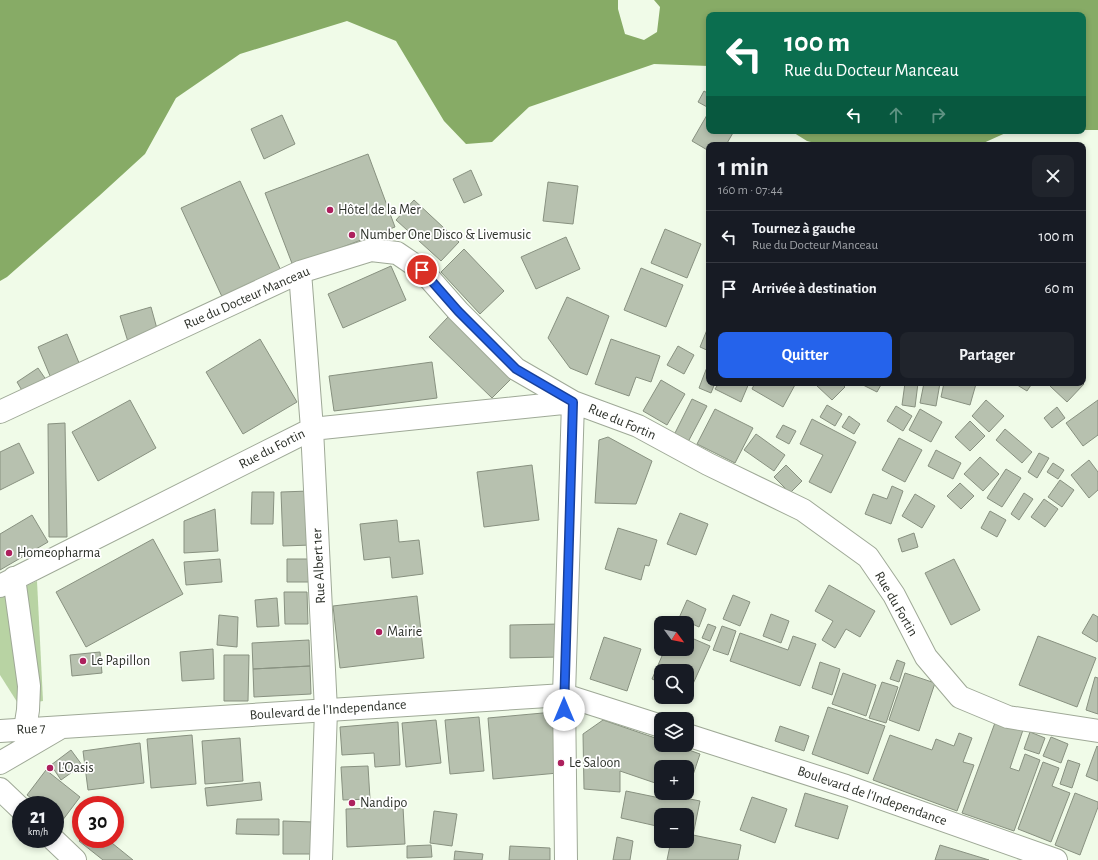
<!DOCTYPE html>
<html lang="fr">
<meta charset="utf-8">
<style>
:root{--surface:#171b24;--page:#20242c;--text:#f1f3f6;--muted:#9ea1a6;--line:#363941;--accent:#2563eb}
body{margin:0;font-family:"Alegreya Sans",sans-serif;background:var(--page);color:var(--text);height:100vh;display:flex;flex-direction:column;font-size:15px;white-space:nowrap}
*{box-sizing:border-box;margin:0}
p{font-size:13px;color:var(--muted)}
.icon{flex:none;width:22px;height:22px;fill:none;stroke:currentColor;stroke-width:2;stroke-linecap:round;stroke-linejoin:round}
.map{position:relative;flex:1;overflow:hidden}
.panel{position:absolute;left:706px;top:142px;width:380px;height:244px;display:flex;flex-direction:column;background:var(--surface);border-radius:8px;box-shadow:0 2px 6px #0003}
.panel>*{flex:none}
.hud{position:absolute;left:706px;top:12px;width:380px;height:122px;border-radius:8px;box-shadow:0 2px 6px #0003;background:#0b6e4f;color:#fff;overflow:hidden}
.needle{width:26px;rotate:122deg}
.fabs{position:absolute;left:654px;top:616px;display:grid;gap:8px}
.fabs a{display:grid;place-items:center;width:40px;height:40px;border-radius:8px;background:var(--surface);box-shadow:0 2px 6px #0003;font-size:20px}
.speed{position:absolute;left:12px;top:796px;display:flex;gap:8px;font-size:20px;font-weight:700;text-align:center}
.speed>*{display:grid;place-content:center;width:52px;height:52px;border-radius:50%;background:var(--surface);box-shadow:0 2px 6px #0003;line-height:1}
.speed small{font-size:10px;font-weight:400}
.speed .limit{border:6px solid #d22;background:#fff;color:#111}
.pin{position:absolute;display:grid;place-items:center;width:34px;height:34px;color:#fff;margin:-17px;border:2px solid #fff;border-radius:50%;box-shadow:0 1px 4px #0007}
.me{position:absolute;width:44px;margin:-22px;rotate:0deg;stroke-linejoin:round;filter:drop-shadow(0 0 3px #0008)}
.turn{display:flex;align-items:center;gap:14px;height:84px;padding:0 12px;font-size:18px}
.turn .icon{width:52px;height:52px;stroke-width:2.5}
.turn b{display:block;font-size:28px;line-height:34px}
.lanes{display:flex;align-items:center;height:38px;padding:0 12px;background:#0003;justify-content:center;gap:20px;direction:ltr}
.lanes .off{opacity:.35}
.round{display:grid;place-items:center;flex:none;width:42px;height:42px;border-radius:8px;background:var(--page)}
.headline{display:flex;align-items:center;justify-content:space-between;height:68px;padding:0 12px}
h1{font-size:24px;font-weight:700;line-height:30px}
.primary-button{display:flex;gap:8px;margin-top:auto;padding:8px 12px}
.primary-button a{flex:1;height:46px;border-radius:8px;background:var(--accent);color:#fff;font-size:16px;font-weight:700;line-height:46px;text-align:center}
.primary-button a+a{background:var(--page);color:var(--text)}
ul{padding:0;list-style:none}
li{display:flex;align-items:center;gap:12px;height:52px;padding:0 12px;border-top:1px solid var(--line)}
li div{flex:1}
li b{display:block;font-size:15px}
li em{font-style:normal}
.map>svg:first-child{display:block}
</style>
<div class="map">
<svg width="1098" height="860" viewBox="0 0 1098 860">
<rect width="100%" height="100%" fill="#f0fbe8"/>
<path fill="#b8d3a3" d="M37,581l6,120 -24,4 -19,-30v-77z"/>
<path fill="#87ab66" d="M0,0h618v9l7,25 19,6 13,-8 3,-25 -6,-7h444v130h-15v-115h-374v51l-55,-2 -125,43 -37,35 -26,2 -22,-23 -48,-80 -49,-20 -107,33 -64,44 -31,56 -46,42 -92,81 -7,4z
M791,131h219l-31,14h-156l-16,-4z"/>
<path fill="#b7c1af" stroke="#889180" d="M704,91l5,3v14l-11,-6z
M282,115l13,29 -31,15 -13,-30z
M707,115l2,1v15h25l-8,14h-17v6l-17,-10z
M368,154l27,73 -102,39 -28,-73z
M471,170l11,25 -18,8 -11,-24z
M240,181l42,92 -58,28 -43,-93z
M548,182l30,4 -5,38 -30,-3z
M414,200l45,42 -18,19 -45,-41z
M665,229l36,15 -14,34 -36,-15z
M566,237l14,32 -44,20 -15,-32z
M464,249l40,42 -24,23 -39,-42z
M391,266l15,34 -63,28 -15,-34z
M641,268l42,17 -17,42 -42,-17z
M567,297l42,19 -22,59 -17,-7 -22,-30z
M151,307l8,29 -30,9 -9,-29z
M448,317l64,61 -20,20 -63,-61z
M709,325v26l-9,-4z
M67,334l15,36 -29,13 -15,-36z
M260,339l37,63 -54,32 -37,-62z
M611,339l49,17 -9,26 -15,-5 -7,19 -34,-12z
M678,346l16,9 -10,19 -17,-9z
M432,362l5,36 -103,13 -5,-35z
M709,362v21h6l-4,10 -12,-5z
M38,368l11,16 -22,15 -10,-17z
M661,380l24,14 -18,31 -24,-14z
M719,383h30l-8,19 -26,-13z
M755,383h41l-13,24 -31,-18z
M818,383h23l4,4 -13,13 -16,-15z
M859,383h23l-5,9z
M905,383h13l-3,24 -13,-2z
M924,383h16l-4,23 -16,-3z
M944,383h27l5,1 -6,21 -29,-8z
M1014,383h14l3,2 -4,6z
M1052,383h31l1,1 -17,18 -17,-16z
M692,399l15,7 -19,36 -14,-7z
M130,400l26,48 -58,33 -26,-49z
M986,400l18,16 -15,16 -17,-16z
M1098,400v35l-15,11 -17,-23z
M827,405l15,9 -7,12 -15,-9z
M896,406l16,10 -9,15 -16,-10z
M1057,407l8,11 -13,10 -8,-10z
M715,409l38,19 -18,35 -38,-19z
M920,409l22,13 -11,20 -22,-12z
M849,416l11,8 -6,10 -12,-7z
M812,419l44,23 -25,51 -22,-11 14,-27 -23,-11z
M970,421l15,15 -15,15 -15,-14z
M65,423l2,114h-18l-1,-113z
M783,425l13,6 -7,13 -13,-7z
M1005,429l27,23 -10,11 -26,-23z
M756,434l29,21 -11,16 -30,-21z
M608,437l44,24 -16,43 -41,-1 4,-63z
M899,438l23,12 -17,32 -23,-12z
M19,443l15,30 -34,17v-38z
M936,450l25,13 -8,16 -25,-13z
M1039,453l10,5 -12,20 -9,-6z
M980,457l19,17 -16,17 -19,-17z
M1089,460l9,12v18l-9,8 -18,-23z
M1053,463l11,7 -6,9 -11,-7z
M532,465l7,55 -55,7 -7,-55z
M786,465l16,16 -12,12 -16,-16z
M1006,469l15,9 -19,29 -15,-9z
M1060,480l14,10 -12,17 -14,-10z
M960,483l14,13 -13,13 -14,-13z
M892,486l11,5 -12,33 -26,-10 8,-20 14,5z
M309,491l2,54 -28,1 -2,-54z
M252,492h22l-1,32h-22z
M1024,493l9,6 -14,21 -8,-6z
M915,494l20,12 -13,22 -20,-12z
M1044,499l14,10 -13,18 -14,-10z
M215,509l3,42 -34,2v-32z
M990,511l16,9 -9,17 -16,-9z
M680,513l28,11 -12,31 -29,-11z
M32,515l16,27 -48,28v-36z
M397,520l2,22 20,-2 4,34 -31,4 -2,-21 -26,3 -4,-36z
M618,528l39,12 -8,26 -4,-1 -4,15 -36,-11z
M914,533l4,14 -16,5 -4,-13z
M153,539l30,55 -97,53 -30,-55z
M220,559l2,23 -36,3 -2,-23z
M287,559h22v23h-22z
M954,559l26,51 -29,15 -26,-52z
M829,585l46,26 -15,26 -14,-8 -11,19 -13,-8 11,-19 -18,-10z
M284,592h23l1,32h-23z
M733,595l17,7 -10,24 -17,-7z
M417,596l7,62 -84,10 -7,-62z
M277,598l2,28 -22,1 -2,-27z
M687,600l19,9 -7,18 -20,-9z
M771,614l18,7 -8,22 -18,-7z
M1093,614l5,3v23l-1,2 -15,-9z
M219,615l19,2 -1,30 -20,-2z
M560,624v33l-50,1v-33z
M708,624l8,3 -6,14 -8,-3z
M722,626l14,5 -8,24 -15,-5z
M740,633l48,17 5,-14 23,8 -16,42 -70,-25z
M687,636l23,10 -22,49 -1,-1v-23h-26v12l-9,-4 13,-30h22z
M1038,636l58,22 -19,49 -58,-22z
M604,637l37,12 -14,42 -37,-12z
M309,640l1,26 -57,3 -1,-26z
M213,649l1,30 -32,2 -2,-29z
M100,652l2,21 -30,3 -2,-21z
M224,655h25l-1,46h-24z
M897,660l8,3 -6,19 -9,-3z
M820,662l20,7 -8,26 -20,-7z
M310,666l1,28 -57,3 -1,-28z
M843,673l33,12 -10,31 -34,-12z
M905,673l30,10 -16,48 -30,-11z
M1095,677l3,1v36l-12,-4z
M882,682l16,5 -12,36 -17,-5z
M828,707l57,19 -17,48 -56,-20z
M554,712l4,61 -65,6 -5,-61z
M479,717l5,54 -34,3 -5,-54z
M436,720l5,43 -35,4 -4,-44z
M603,720l58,20v5h14l25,9 -13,39v-26h-26v18l-41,-14v21l-36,-3 -1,-55z
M996,720l27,10 -13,38 9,3 6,-17 15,6 -26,71 -52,-18z
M398,722l2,43 -25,2 -1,-14 -32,2 -2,-28z
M780,726l29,10 -5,15 -29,-10z
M1030,732l15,6 -6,16 -15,-5z
M959,733l13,5 -9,24 11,3 -17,46 -84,-31 17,-45 42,15 4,-11 18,7z
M192,735l4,49 -45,4 -4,-49z
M1051,737l17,7 -7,19 -18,-7z
M240,738l3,43 -38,3 -3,-43z
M140,743l4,40 -56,7 -5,-39z
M1097,746l1,1v34l-12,-5z
M71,750l11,15 -21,15 -10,-15z
M1068,760l12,4 -8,24 -12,-4z
M1043,762l16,6 -7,18 18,7 -19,49 -33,-13z
M368,766l2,33 -27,1 -2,-33z
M46,770l34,27 -18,24 -7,-6v-10h-14l-14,-10z
M260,782l2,18 -55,6 -2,-18z
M626,791l34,7v-5l40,8 -7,34 48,10 -3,15h-71l4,-19h16v-26h-26v12l-40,-9z
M805,793l43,13 -10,33 -43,-13z
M1075,793l23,9v5l-18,48 -25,-10z
M752,797l35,12 -12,34 -35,-13z
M403,807l2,37 -58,3 -1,-38z
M434,811l23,3 -5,32 -22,-3z
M237,819h42v16l-43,-1z
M283,821l31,1v32h-31z
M617,837l16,4 -3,19h-17z
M81,839h26l26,21h-30l-24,-19z
M431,845l1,12 -25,1v-12z
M940,845l49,15h-54z
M510,846l40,2v12h-41z
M455,851l28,3 -1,6h-28z"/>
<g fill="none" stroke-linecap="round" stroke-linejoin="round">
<g stroke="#9fa997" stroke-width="24">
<path id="minor" d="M300,272l12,157 14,281 -5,150
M0,412l300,-140 71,-22 26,3 25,17 36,41 58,58 57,33 -9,293 2,165
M14,578l15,108 -1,24 -3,19
M0,586l312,-157 261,-27 65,24 70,38 95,46 65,47 26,38 32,62 34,40 48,20 90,14
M0,789l21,20
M53,839l22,21"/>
</g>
<g stroke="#9fa997" stroke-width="24">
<path id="major" d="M0,731l564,-36 97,31
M687,735l159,51 210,74
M0,763l60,-35"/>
</g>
<use href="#minor" stroke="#fff" stroke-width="22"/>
<use href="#major" stroke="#fff" stroke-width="22"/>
</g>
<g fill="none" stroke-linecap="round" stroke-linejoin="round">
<g stroke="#184099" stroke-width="10">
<path id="route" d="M422,270l36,41 58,58 57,33 -9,308"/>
</g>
<use href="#route" stroke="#2563eb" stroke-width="7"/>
</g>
<g fill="#ad205d" stroke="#fff" stroke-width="1.5">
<circle cx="330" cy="210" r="4"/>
<circle cx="352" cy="235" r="4"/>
<circle cx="9" cy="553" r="4"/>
<circle cx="379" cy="632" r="4"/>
<circle cx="83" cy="661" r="4"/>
<circle cx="561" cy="763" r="4"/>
<circle cx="50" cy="768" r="4"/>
<circle cx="352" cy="803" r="4"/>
</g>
<g text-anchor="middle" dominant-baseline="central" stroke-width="3.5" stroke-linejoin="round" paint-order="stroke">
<g font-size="14" fill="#2d312a" stroke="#fff" text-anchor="start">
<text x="338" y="210">Hôtel de la Mer</text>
<text x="360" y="235">Number One Disco &amp; Livemusic</text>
<text x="17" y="553">Homeopharma</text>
<text x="387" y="632">Mairie</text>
<text x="91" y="661">Le Papillon</text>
<text x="569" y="763">Le Saloon</text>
<text x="58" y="768">L'Oasis</text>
<text x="360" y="803">Nandipo</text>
</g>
<g font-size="14" fill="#2d312a" stroke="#fff">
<text transform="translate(247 298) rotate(-24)">Rue du Docteur Manceau</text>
<text transform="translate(622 422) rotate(23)">Rue du Fortin</text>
<text transform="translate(272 449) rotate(-27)">Rue du Fortin</text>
<text transform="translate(319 566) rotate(-93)">Rue Albert 1er</text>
<text transform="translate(896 604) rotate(60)">Rue du Fortin</text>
<text transform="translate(328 710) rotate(-4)">Boulevard de l'Independance</text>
<text transform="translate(31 729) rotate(-4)">Rue 7</text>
<text transform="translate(872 796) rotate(19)">Boulevard de l'Independance</text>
</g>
</g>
</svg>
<div class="fabs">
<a><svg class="needle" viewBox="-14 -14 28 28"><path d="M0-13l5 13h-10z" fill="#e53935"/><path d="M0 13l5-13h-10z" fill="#9ea1a6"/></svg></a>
<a><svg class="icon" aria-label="search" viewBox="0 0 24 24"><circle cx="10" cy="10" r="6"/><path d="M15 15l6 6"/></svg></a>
<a><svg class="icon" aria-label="layers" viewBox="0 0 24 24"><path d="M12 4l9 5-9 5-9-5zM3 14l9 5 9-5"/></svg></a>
<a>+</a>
<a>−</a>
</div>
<div class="speed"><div>21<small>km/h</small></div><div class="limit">30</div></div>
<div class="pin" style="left:422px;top:270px;background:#d93025"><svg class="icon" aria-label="arrive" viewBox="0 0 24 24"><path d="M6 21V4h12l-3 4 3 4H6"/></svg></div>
<svg class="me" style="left:564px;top:710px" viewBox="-20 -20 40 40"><circle r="19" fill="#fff"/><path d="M0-13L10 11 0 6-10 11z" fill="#2563eb"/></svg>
<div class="hud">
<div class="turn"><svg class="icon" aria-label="left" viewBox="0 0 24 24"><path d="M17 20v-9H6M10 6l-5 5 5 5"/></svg><div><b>100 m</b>Rue du Docteur Manceau</div></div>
<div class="lanes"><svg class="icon" aria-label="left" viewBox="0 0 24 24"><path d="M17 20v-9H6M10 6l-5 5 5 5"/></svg><svg class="icon off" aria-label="ahead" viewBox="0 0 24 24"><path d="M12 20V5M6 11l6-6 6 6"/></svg><svg class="icon off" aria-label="right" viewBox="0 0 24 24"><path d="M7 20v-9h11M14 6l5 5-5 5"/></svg></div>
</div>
<section class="panel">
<div class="headline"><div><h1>1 min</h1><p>160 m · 07:44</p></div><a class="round"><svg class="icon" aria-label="close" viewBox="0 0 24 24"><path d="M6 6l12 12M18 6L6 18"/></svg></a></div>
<ul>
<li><svg class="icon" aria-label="left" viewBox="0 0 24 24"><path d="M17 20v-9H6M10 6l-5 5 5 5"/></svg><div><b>Tournez à gauche</b><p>Rue du Docteur Manceau</p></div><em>100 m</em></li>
<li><svg class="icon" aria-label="arrive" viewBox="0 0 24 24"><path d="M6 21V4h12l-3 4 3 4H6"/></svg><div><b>Arrivée à destination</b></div><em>60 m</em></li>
</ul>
<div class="primary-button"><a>Quitter</a><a>Partager</a></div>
</section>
</div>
